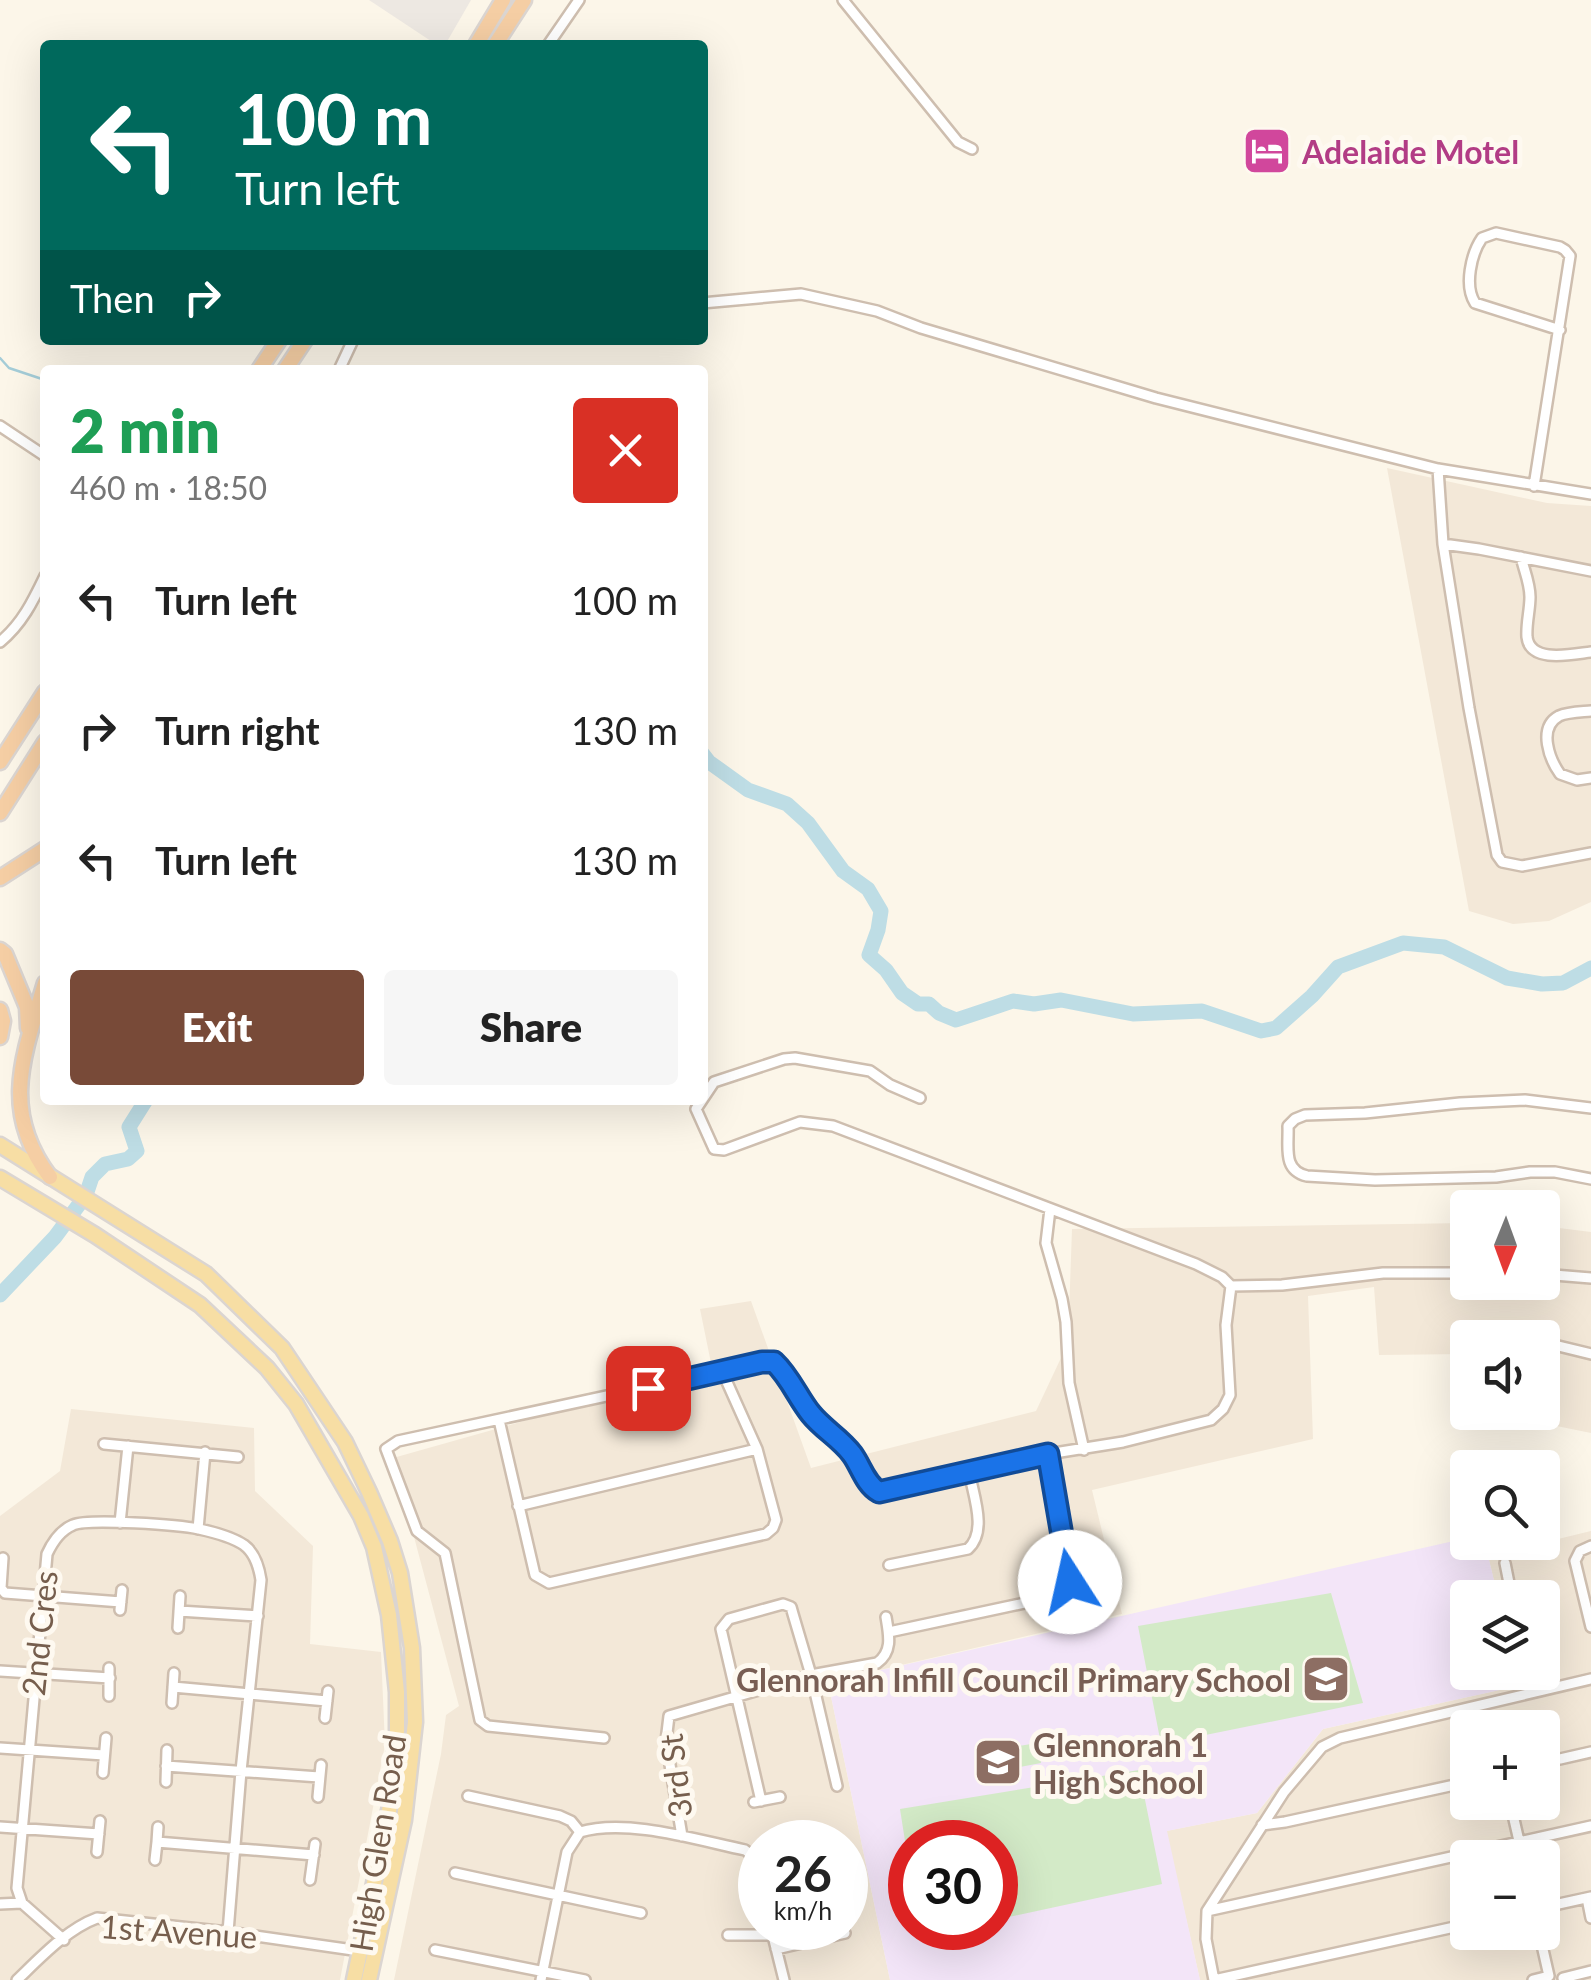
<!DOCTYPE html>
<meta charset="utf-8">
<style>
:root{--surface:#fff;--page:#f6f6f6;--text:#222;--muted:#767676;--accent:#784a38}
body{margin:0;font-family:Lato,sans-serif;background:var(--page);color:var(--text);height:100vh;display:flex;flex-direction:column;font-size:38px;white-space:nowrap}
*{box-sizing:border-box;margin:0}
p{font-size:32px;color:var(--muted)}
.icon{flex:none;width:55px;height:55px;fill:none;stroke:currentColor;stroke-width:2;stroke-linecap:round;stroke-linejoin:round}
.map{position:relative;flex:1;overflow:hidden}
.sheet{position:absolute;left:40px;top:365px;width:668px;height:740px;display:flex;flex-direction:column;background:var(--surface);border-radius:10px;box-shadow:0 10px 40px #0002}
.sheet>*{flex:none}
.guide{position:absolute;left:40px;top:40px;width:668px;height:305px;border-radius:10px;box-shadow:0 10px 40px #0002;background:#00695c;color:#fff;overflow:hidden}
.needle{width:65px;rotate:181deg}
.fabs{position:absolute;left:1450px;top:1190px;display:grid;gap:20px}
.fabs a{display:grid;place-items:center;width:110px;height:110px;border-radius:10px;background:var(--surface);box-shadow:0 10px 40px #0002;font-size:50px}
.speed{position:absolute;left:738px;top:1820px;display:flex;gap:20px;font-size:50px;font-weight:700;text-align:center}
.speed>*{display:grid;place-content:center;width:130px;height:130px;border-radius:50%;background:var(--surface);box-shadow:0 10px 40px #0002;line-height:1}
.speed small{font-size:25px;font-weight:400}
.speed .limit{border:15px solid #d22;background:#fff;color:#111}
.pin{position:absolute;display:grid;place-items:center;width:85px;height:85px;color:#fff;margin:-42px;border-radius:20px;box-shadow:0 5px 15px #0006}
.me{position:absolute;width:110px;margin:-55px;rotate:350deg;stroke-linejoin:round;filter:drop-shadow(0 0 8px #0008)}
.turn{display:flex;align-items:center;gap:35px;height:210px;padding:0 30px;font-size:45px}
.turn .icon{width:130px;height:130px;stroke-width:2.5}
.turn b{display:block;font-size:70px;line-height:85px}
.then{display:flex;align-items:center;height:95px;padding:0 30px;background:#0003;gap:20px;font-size:38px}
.round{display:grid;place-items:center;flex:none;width:105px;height:105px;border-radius:10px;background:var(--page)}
.overview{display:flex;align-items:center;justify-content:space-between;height:170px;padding:0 30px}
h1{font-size:60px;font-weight:800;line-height:75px;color:#1e9e55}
.action{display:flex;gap:20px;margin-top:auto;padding:20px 30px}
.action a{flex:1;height:115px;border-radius:10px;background:var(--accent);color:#fff;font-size:40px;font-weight:800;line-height:115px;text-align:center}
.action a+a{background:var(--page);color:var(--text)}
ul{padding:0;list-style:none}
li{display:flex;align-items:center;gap:30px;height:130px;padding:0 30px}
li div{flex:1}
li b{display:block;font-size:38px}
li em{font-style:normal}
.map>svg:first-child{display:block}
</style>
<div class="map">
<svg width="1591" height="1980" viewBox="0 0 1591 1980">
<rect width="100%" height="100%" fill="#fcf6e9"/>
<path fill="#f3e8d8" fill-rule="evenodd" d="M1387,468l160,35 44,3v396l-42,19 -36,3 -44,-13z
M1467,1223l1,59h74l1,-56 48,6v201l-64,-13 -1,-7 16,-1v-74h-74l-1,16 -88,1 -5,-68 -66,9 5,143 -221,51 30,124 -294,68 62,298h-496l47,-226 5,-39 13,-9 -66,-248 319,-90 -12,-59 51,-8 60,167 225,-57 32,-68 4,-114zM760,1842h85v86h-85z
M71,1409l183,19 1,63 58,55 -3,98 71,8 4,93 -45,235h-340v-464l60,-45z
M1591,1531v449h-391l-34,-149 91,-18 66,-84 195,-43 -3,-13 27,-1v-74l-44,-1 -10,-41zM1468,1728h74v74h-74zM1468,1858h74v74h-74z"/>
<path fill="#ede8e2" d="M369,0h102l-26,45h-8z"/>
<path fill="#f3e5f8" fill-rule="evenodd" d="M1467,1538l1,4 17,1 13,54 -30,1v74l47,1 3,13 -195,43 -66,84 -90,18 33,149h-310l-62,-298zM910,1842h85v86h-85z"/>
<path fill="#d3eac7" d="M1331,1593l32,110 -202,41 -23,-118z
M1037,1743l4,20 -42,8 -4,-21z
M1139,1770l23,114 -167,36v-78h-85v31l-10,-64z"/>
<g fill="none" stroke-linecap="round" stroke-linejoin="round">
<path stroke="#a4ccd7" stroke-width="2.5" d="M0,358l9,10 36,12"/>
<path stroke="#bedde5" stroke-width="15" d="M702,753l7,9 39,28 39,14 21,19 35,48 25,18 13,22 -3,19 -9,25 17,15 16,23 16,11h11l10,9 17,7 57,-19 21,3 27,-4 72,14 69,-3 59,20 15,-3 36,-32 26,-29 65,-24 41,4 63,31 35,6 21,-1 28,-15
M0,1295l55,-58 31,-42 6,-18 13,-13 23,-5 9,-8 -8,-24 17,-27"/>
<g stroke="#cebeaf" stroke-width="14">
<path id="minor" d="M843,0l115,142 14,7
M548,45l31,-45
M702,303l99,-9 76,17 44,17 235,70 282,71 153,25
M339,370l14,-30
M0,426l45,30
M1438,469l5,75 26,164 28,147 5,7 20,4 69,-13
M1534,486l36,-230 -5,-6 -5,-3 -64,-14 -14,5c-11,16 -18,48 -7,65l85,27
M1443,544l36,5 112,22
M1521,557c3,13 9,26 9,40 0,13 -4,27 -3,40 3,27 46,17 64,15
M0,642c22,-18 33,-41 45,-66
M1591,711c-10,1 -23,1 -32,5 -22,12 -9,44 1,58l17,6 14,-2
M702,1100l-6,9 18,40 10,1 76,-28 33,4 363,138 26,13 9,9 51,-1 101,-12h85
M702,1100l12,-18 70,-23 11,-1 75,13 20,14 30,13
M1591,1108l-66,-8 -65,3 -95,10 -60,2 -10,4 -7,7c1,21 -6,44 19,50l68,4 121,-3 34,-5h25l36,7
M1050,1209l-4,34 16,56 4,23 3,61 15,67
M1542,1274l49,4
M1542,1342l49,12
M722,1371l40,-9 12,1 7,6 32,48 30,26 17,22 9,20 10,7 7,-1 162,-37 75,-12 88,-22 12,-11 7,-14 -4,-70 5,-39
M499,1420l36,155 14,8 217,-49 7,-6 3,-8 -19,-71 -35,-78 -324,70 -12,8 31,82 28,22 35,167 8,6 116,12
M104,1444l134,13
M518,1506l239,-57
M120,1523l8,-77
M198,1529l7,-77
M1591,1546l-11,5 -5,10 16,66
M3,1558l-2,30 4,5 116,9
M1505,1563l7,35
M889,1565l79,-16c20,-18 5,-54 1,-78
M120,1610l2,-20
M179,1611l79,5
M178,1628l2,-32
M889,1632l178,-38 3,-12 -22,-128
M0,1671l110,7
M1529,1672l4,19
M173,1687l154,14
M109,1696v-28
M172,1703l2,-30
M325,1718l3,-27
M0,1748l104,7
M1560,1759l31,-7
M166,1766l153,11
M103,1773l3,-35
M166,1782l1,-32
M468,1796l92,20 11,5 9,11
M318,1797l3,-32
M761,1801l-40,-172 8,-10 54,-15 8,3 2,7 18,61 26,111
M754,1802l26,-5
M1510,1802l9,39
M1262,1825l23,-3 183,-40
M0,1827l99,7
M158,1827l-1,15 157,13
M682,1836l-16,-95 3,-25 142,-41 66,-12c16,-11 12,-28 9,-46
M1547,1838v68
M97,1852l3,-31
M155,1860l2,-18
M455,1873l186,40
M310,1880l5,-36
M1587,1898l4,20
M0,1904l22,-1
M1545,1907l46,-10
M1207,1911l384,-85
M771,1928l13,52
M728,1935h45
M64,1940l-42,-37 -5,-15 30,-334c5,-11 14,-24 26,-29 15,-7 107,0 126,4 14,3 33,8 45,16 11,8 15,22 17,35l-20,191 -13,161
M776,1949l69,-16
M435,1950l150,30
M1563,1978l28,-7
M17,1980c23,-22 50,-51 80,-62l131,14 132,19
M541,1980l26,-128 13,-20c47,-14 117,8 165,18l8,6 7,17
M1214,1980l-8,-41 1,-28 77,-119 38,-45 18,-9 251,-59
M1214,1980l254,-56
M1533,1980l16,-4 -10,-44"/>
</g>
<g stroke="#dbd5d1" stroke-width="19">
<path id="primary" d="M0,1145l206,129 76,74 63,94 24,50 21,49 10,32 12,75 3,74 -11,98 -35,160
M0,1178l95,57 105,70 67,63 29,36 65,112 13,31 15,68 8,77v39l-6,70 -37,179"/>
</g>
<g stroke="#dbd5d1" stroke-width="19">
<path id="trunk" d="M476,45l27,-45
M495,45l29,-45
M259,370l20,-30
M285,370l20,-30
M0,762l45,-70
M0,813l45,-71
M0,878l45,-29
M0,950l5,4 22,53 1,21
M45,983c-22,73 -45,128 5,194
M0,1010l3,11 -3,16"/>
</g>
<use href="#minor" stroke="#fff" stroke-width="9"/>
<use href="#primary" stroke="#f7dea4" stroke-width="14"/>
<use href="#trunk" stroke="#f5cea4" stroke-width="14"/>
</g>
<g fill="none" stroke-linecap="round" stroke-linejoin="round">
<g stroke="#114b97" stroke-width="25">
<path id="route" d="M648,1388l114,-26h12c16,15 24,36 37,52 12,15 29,24 41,40 9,12 13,30 27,38l169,-38 22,128"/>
</g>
<use href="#route" stroke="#1a73e8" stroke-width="18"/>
</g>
<defs>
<g id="hotel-square" transform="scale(2.5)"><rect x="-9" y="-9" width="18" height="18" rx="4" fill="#d1479c" stroke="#fef9f0"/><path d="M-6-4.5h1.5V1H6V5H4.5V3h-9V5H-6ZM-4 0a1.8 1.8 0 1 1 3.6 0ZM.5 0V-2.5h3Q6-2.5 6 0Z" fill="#fff"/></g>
<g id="school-square" transform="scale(2.5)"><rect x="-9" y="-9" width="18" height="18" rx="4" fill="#8d6e63" stroke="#fef9f0"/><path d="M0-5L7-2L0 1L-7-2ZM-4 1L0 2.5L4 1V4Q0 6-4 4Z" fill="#fff"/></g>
</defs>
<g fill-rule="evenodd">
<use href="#hotel-square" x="1267" y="151"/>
<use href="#school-square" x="1326" y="1679"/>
<use href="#school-square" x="998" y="1762"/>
</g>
<g text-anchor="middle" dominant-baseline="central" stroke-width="10" stroke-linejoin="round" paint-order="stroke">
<g font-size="32" font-weight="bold" fill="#b23c85" stroke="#fef9f0" text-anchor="start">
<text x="1302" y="151">Adelaide Motel</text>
</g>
<g font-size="32" fill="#765e4d" stroke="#fef9f0">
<text transform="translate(39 1633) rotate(-84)">2nd Cres</text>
<text transform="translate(675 1776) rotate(-97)">3rd St</text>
<text transform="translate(377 1843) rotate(-81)">High Glen Road</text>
<text transform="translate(179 1931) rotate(4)">1st Avenue</text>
</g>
<g font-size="32" font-weight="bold" fill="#785e54" stroke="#fef9f0" text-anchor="end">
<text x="1291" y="1679">Glennorah Infill Council Primary School</text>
<text x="1033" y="1744" text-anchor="start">Glennorah 1<tspan x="1033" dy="37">High School</tspan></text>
</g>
</g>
</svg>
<div class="fabs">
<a><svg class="needle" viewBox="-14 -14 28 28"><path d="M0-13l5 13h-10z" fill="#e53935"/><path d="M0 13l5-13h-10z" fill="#767676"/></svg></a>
<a><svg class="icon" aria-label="sound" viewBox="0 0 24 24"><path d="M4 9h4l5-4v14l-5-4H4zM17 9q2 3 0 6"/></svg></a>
<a><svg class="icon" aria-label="search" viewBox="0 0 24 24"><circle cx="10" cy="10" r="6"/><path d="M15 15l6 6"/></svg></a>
<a><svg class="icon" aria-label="layers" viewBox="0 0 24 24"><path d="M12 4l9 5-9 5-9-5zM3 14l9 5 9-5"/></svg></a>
<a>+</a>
<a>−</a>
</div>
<div class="speed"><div>26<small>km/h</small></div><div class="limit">30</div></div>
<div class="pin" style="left:648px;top:1388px;background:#d93025"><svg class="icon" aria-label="arrive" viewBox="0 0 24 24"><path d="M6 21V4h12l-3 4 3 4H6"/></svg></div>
<svg class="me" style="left:1070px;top:1582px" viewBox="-20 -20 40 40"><circle r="19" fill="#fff"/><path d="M0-13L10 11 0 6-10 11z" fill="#1a73e8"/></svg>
<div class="guide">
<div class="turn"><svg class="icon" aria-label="left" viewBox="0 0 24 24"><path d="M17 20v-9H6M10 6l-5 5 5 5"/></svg><div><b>100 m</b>Turn left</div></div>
<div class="then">Then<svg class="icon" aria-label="right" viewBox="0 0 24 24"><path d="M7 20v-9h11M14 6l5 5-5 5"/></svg></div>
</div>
<section class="sheet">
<div class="overview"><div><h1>2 min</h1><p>460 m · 18:50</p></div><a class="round" style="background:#d93025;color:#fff"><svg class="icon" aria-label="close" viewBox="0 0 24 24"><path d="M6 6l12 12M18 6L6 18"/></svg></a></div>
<ul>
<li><svg class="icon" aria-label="left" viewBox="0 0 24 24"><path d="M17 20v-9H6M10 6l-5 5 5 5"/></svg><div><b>Turn left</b></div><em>100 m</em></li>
<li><svg class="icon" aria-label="right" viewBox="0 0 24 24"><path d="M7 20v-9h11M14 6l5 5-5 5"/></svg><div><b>Turn right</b></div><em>130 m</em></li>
<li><svg class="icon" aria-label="left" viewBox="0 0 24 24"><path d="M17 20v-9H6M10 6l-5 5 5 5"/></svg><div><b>Turn left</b></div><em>130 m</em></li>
</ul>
<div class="action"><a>Exit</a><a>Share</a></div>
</section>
</div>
